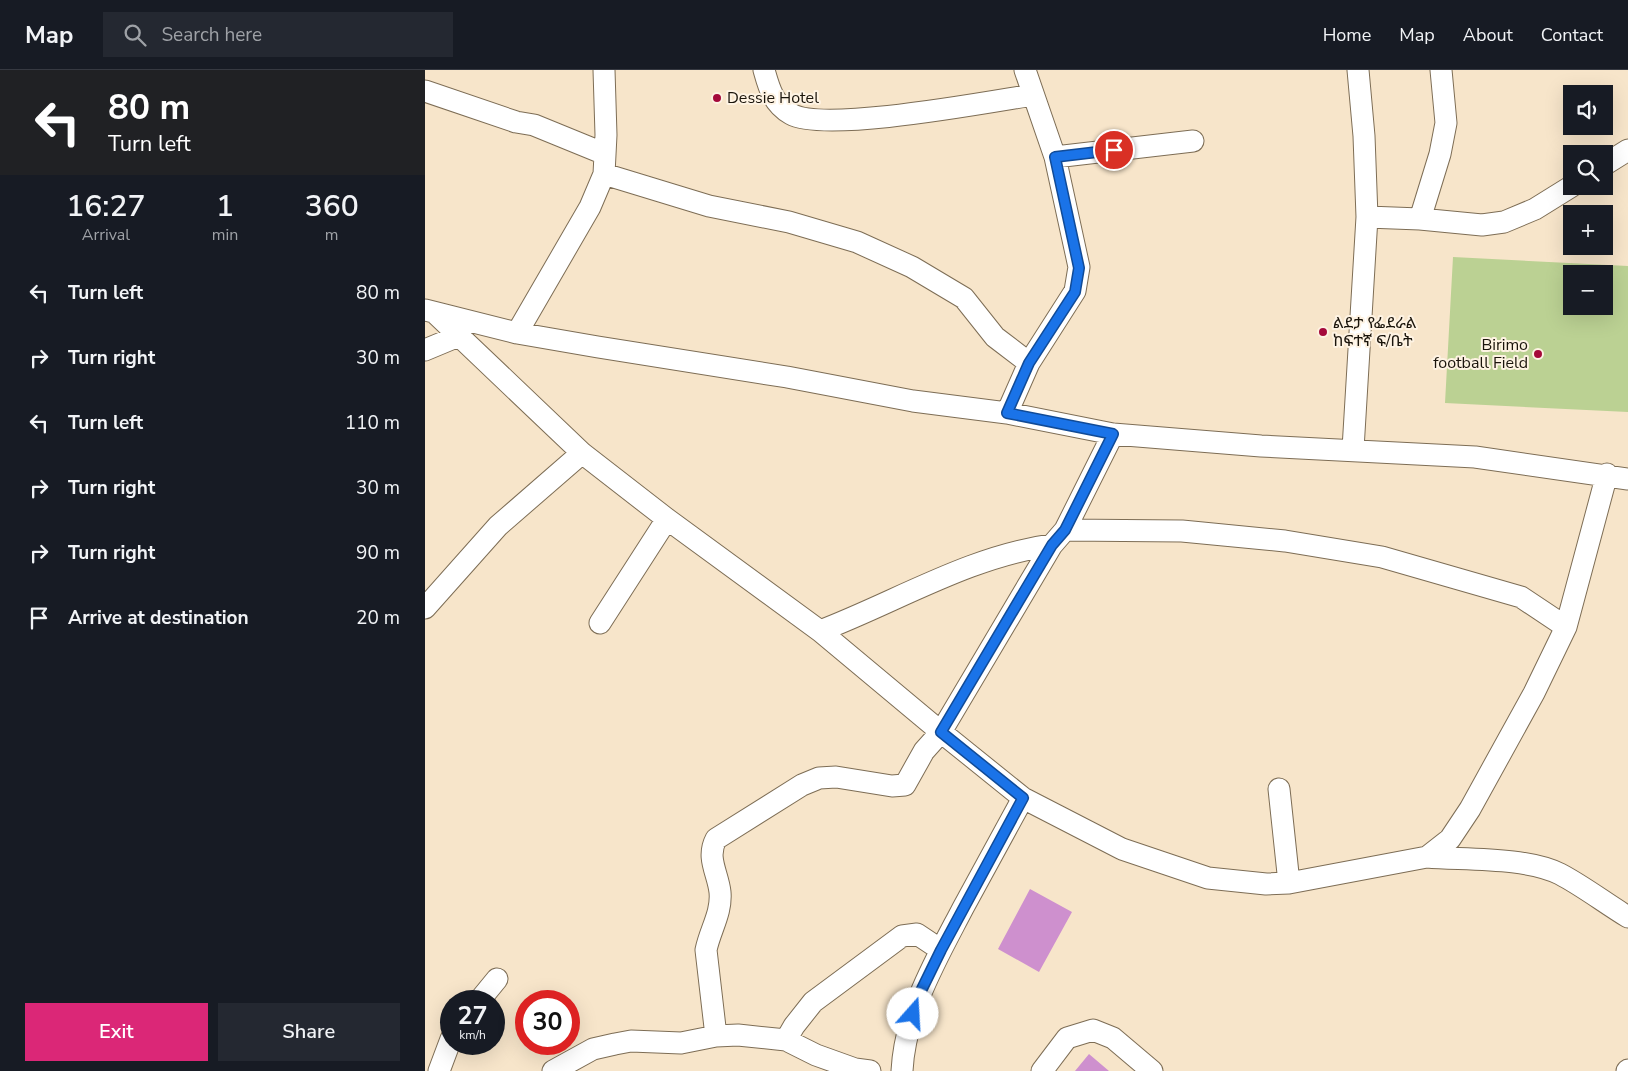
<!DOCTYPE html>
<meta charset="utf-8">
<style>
:root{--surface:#171b24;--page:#242831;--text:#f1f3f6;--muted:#9ea1a6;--line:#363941;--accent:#db2777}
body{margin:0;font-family:"Nunito Sans","Noto Sans Ethiopic",sans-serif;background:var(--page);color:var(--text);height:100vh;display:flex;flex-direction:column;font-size:19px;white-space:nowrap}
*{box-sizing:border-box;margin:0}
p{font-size:16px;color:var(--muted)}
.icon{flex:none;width:28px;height:28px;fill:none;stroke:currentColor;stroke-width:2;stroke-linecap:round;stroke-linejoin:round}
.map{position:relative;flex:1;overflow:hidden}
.side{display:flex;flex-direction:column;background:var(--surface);width:425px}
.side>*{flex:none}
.guide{background:#202124;color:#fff;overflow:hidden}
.tools{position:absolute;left:1138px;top:15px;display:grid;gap:10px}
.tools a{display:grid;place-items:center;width:50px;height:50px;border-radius:0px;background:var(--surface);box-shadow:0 5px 20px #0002;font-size:25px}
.speed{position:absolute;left:15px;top:920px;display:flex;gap:10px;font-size:25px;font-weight:700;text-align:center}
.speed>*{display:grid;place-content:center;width:65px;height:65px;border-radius:50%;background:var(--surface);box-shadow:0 5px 20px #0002;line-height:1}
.speed small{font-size:12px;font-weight:400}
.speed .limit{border:8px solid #d22;background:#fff;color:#111}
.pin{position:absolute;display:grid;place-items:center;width:42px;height:42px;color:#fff;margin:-21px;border:2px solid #fff;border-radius:50%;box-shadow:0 1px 5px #0007}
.me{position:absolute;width:55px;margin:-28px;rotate:19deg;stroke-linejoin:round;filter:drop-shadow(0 0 4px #0008)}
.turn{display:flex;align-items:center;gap:18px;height:105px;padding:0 25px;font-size:22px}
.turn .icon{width:65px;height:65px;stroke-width:2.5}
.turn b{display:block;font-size:35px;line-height:42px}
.eta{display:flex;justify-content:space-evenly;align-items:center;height:85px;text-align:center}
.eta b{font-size:30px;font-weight:600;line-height:35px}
.button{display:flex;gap:10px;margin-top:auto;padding:10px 25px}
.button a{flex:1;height:58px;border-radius:0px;background:var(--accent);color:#fff;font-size:20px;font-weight:600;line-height:58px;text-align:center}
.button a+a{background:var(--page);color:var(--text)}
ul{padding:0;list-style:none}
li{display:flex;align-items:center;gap:15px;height:65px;padding:0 25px}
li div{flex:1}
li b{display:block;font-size:19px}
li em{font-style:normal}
header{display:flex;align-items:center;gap:30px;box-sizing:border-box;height:70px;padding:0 25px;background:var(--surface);border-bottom:1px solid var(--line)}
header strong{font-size:24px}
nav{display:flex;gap:28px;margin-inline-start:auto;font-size:18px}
.search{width:350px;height:45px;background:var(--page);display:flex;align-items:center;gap:12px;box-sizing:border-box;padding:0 18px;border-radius:0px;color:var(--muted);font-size:19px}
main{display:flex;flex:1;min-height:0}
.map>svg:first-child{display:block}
</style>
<header>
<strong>Map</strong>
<div class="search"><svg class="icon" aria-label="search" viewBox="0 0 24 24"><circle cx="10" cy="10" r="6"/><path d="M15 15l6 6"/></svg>Search here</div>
<nav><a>Home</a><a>Map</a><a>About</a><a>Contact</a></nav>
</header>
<main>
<section class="side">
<div class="guide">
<div class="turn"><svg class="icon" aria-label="left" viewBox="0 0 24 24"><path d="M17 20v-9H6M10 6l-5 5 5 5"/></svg><div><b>80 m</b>Turn left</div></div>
</div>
<div class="eta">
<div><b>16:27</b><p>Arrival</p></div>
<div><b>1</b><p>min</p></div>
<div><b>360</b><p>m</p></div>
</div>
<ul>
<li><svg class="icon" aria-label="left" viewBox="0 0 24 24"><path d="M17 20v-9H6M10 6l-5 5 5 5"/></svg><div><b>Turn left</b></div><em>80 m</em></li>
<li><svg class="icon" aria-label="right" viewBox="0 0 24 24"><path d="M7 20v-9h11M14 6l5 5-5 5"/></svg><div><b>Turn right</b></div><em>30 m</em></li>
<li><svg class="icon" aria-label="left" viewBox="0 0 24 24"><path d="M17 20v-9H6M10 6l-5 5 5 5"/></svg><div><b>Turn left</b></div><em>110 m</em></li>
<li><svg class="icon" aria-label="right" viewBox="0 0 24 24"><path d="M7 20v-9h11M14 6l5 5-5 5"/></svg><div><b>Turn right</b></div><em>30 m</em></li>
<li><svg class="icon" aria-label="right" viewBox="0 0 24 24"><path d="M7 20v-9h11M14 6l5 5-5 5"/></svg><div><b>Turn right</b></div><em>90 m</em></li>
<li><svg class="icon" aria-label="arrive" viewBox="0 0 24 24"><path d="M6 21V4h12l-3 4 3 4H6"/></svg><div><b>Arrive at destination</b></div><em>20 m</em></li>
</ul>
<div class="button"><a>Exit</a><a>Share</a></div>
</section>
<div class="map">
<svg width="1203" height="1001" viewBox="0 0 1203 1001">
<rect width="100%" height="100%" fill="#f7e5ca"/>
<path fill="#bbd193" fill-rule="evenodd" d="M1028,187l175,9v146l-183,-9zM1146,204h33v32h-33z"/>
<path fill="#ce90ce" d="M605,819l42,23 -33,60 -41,-23z
M664,984l20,17h-34z"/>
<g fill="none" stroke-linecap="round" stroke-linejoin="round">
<g stroke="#7d6d55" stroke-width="23">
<path id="minor" d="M339,0c5,18 9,34 27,44 33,19 197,-12 242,-19
M0,21l91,31 18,3 71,29
M630,87l138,-16
M1179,95l24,-15
M179,104l105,32 80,16 68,20 55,25 52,31 31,39 34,26
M942,147l53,2 62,6 22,-3 31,-13 37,-23
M995,149l20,-65 6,-31 -5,-53
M0,240l92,23 81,14 189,30 126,24 94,12 106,21 148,12 214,11 153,22
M11,244l146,139 85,66 153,112 121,101 -17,19 -19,34 -13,1 -56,-9 -17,1 -17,7 -86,54c-10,19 2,34 4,53 2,21 -10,38 -14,58l10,86
M92,263l73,-126 14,-33 2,-39 -2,-65
M0,280l36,-15
M582,343l22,-50 46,-72 4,-24 -24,-110 -30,-87
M928,379l14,-232 -3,-81 -6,-66
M640,460l117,1 103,10 97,16 139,40 45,30
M0,538l73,-82 84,-73
M175,553l67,-104
M395,561c76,-29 150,-75 232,-86
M854,719l10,94
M598,728l99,51 86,29 58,6 23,-1 138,-26 23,-18 20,-30 64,-116 32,-66 41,-153
M1002,787c38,3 99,0 133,17 23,12 45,29 68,43
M54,931l18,-22
M361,970l8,-14 19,-24 89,-66 15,-2 24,16
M14,1001l12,-32
M128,1001l40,-22 22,-5 16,-3 50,2 35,-7 22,-1 48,5 30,15 39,14 15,2
M477,1001c3,-59 34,-111 61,-163 20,-36 40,-73 60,-110l-82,-66 111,-187 13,-15 48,-96
M617,1001l25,-33 26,-8 20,8 39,33
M1202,1001l1,-1"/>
</g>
<use href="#minor" stroke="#fff" stroke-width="21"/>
</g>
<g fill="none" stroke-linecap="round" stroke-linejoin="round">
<g stroke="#114b97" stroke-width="12">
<path id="route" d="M488,944l5,-17 23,-47 82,-152 -82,-66 111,-187 13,-15 48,-96 -106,-21 22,-50 46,-71 4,-24 -24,-111 59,-7"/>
</g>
<use href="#route" stroke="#1a73e8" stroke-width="9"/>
</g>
<g fill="#a5093a" stroke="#fef3e3" stroke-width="2">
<circle cx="292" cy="28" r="5"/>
<circle cx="898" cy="262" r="5"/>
<circle cx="1113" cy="284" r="5"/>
</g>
<g text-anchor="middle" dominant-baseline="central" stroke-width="4" stroke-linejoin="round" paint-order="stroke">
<g font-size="16" fill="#1a140b" stroke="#fef3e3" text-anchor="start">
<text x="302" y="28">Dessie Hotel</text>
<text x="908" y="253">ልደታ የፌደራል<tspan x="908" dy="18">ከፍተኛ ፍ/ቤት</tspan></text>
<text x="1103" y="275" text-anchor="end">Birimo<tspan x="1103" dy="18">football Field</tspan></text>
</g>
</g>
</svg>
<div class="tools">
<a><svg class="icon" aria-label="sound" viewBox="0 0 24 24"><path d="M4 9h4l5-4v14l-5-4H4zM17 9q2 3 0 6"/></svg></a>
<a><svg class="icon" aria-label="search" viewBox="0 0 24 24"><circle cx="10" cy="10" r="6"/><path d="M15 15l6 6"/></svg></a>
<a>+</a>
<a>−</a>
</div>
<div class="speed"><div>27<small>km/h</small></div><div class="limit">30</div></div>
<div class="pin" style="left:689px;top:80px;background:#d93025"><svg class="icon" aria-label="arrive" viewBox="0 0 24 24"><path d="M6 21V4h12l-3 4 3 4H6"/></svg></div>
<svg class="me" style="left:488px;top:944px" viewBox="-20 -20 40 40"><circle r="19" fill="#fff"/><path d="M0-13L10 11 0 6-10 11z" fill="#1a73e8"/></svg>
</div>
</main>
